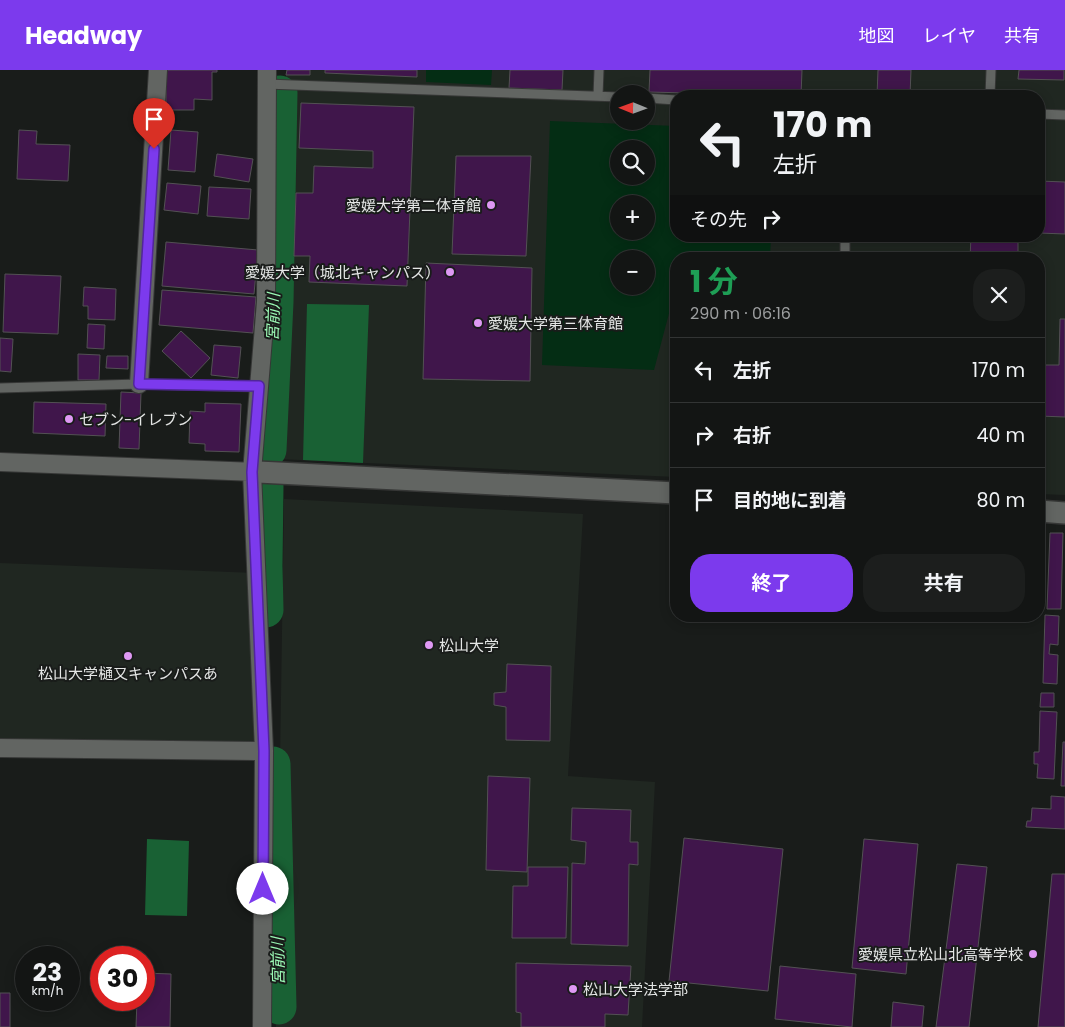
<!DOCTYPE html>
<html lang="ja">
<meta charset="utf-8">
<style>
:root{--surface:#131514;--page:#1c1e1d;--text:#f1f3f6;--muted:#9d9fa0;--line:#323434;--accent:#7c3aed}
body{margin:0;font-family:Poppins,"Noto Sans JP",sans-serif;background:var(--page);color:var(--text);height:100vh;display:flex;flex-direction:column;font-size:19px;white-space:nowrap}
*{box-sizing:border-box;margin:0}
p{font-size:16px;color:var(--muted)}
.icon{flex:none;width:28px;height:28px;fill:none;stroke:currentColor;stroke-width:2;stroke-linecap:round;stroke-linejoin:round}
.map{position:relative;flex:1;overflow:hidden}
.sheet{position:absolute;left:670px;top:182px;width:375px;height:370px;display:flex;flex-direction:column;background:var(--surface);border-radius:20px;box-shadow:0 2px 12px #0003,0 0 0 1px var(--line)}
.sheet>*{flex:none}
.hud{position:absolute;left:670px;top:20px;width:375px;height:152px;border-radius:20px;box-shadow:0 2px 12px #0003,0 0 0 1px var(--line);background:#131514;color:var(--text);overflow:hidden}
.needle{width:32px;rotate:271deg}
.buttons{position:absolute;left:610px;top:15px;display:grid;gap:10px}
.buttons a{display:grid;place-items:center;width:45px;height:45px;border-radius:50%;background:var(--surface);box-shadow:0 2px 12px #0003,0 0 0 1px var(--line);font-size:25px}
.speed{position:absolute;left:15px;top:876px;display:flex;gap:10px;font-size:25px;font-weight:700;text-align:center}
.speed>*{display:grid;place-content:center;width:65px;height:65px;border-radius:50%;background:var(--surface);box-shadow:0 2px 12px #0003,0 0 0 1px var(--line);line-height:1}
.speed small{font-size:12px;font-weight:400}
.speed .limit{border:8px solid #d22;background:#fff;color:#111}
.pin{position:absolute;display:grid;place-items:center;width:42px;height:42px;color:#fff;margin:-51px -21px;border-radius:50% 50% 50% 0;rotate:-45deg;box-shadow:0 0 5px #0007}
.pin .icon{rotate:45deg}
.me{position:absolute;width:55px;margin:-28px;rotate:0deg;stroke-linejoin:round;filter:drop-shadow(0 0 4px #0008)}
.turn{display:flex;align-items:center;gap:18px;height:105px;padding:0 20px;font-size:22px}
.turn .icon{width:65px;height:65px;stroke-width:2.5}
.turn b{display:block;font-size:35px;line-height:42px}
.then{display:flex;align-items:center;height:48px;padding:0 20px;background:#0003;gap:10px;font-size:19px}
.round{display:grid;place-items:center;flex:none;width:52px;height:52px;border-radius:20px;background:var(--page)}
.summary{display:flex;align-items:center;justify-content:space-between;height:85px;padding:0 20px}
h1{font-size:30px;font-weight:700;line-height:38px;color:#1e9e55}
.action{display:flex;gap:10px;margin-top:auto;padding:10px 20px}
.action a{flex:1;height:58px;border-radius:20px;background:var(--accent);color:#fff;font-size:20px;font-weight:700;line-height:58px;text-align:center}
.action a+a{background:var(--page);color:var(--text)}
ul{padding:0;list-style:none}
li{display:flex;align-items:center;gap:15px;height:65px;padding:0 20px;border-top:1px solid var(--line)}
li div{flex:1}
li b{display:block;font-size:19px}
li em{font-style:normal}
header{display:flex;align-items:center;gap:30px;box-sizing:border-box;height:70px;padding:0 25px;background:var(--accent);color:#fff}
header strong{font-size:24px}
nav{display:flex;gap:28px;margin-inline-start:auto;font-size:18px}
.map>svg:first-child{display:block}
</style>
<header>
<strong>Headway</strong>
<nav><a>地図</a><a>レイヤ</a><a>共有</a></nav>
</header>
<div class="map">
<svg width="1065" height="957" viewBox="0 0 1065 957">
<rect width="100%" height="100%" fill="#191c1a"/>
<path fill="#202721" fill-rule="evenodd" d="M286,0h779v425l-26,-1v-235h-363v218l-398,-18zM619,24h27v27h-27zM676,26h363v140h-363zM619,79h27v27h-27zM619,134h27v27h-27zM619,189h27v27h-27z
M284,429l299,15 -15,262 87,6 -13,245h-366z
M0,493l259,10 -6,176 -253,-9z"/>
<path fill="#042d14" fill-rule="evenodd" d="M426,0h66l-1,15 -65,-3z
M550,51l126,5v110h95l-1,23h-94v28l-22,83 -112,-5zM619,79h27v27h-27zM619,134h27v27h-27zM619,189h27v27h-27z"/>
<path fill="#196134" d="M307,234l62,1 -6,158 -60,-3z
M147,769l42,2 -2,75 -42,-1z"/>
<g fill="none" stroke-linecap="round" stroke-linejoin="round">
<path stroke="#196134" stroke-width="35" d="M269,380l7,-148 4,-209
M266,416l-1,80 1,44
M273,694l6,243"/>
</g>
<path fill="#40164b" stroke="#535154" d="M166,0h51v2h-5v28l-18,-1v11h-28z
M287,0h23v5h-24z
M325,0h92v7l-92,-4z
M510,0h53l-1,20 -53,-2z
M650,0h152l-1,26 -152,-4z
M878,0h33l-1,26h-33z
M1019,0h45v10l-46,-1z
M301,33l113,4 -7,179 -98,-4 1,-26h-16l2,-63h17l1,-27 59,2v-17l-74,-3z
M19,60l18,1 -1,13 34,1 -2,36 -51,-2z
M171,60l27,2 -3,40 -27,-2z
M217,84l36,5 -4,23 -35,-6z
M456,86h75l-5,100 -74,-2z
M1039,111l26,1v52l-26,-1z
M167,113l34,3 -3,28 -34,-4z
M209,117l42,2 -2,30 -42,-3z
M971,166h47v23h-48z
M166,172l92,8 -4,44 -92,-8z
M426,193l106,5 -2,113 -107,-2z
M5,204l56,2 -3,58 -55,-2z
M84,217l32,2 -1,31 -27,-1v-13h-5z
M162,220l94,7 -3,36 -94,-8z
M1060,249h5v98l-26,-1v-51h20z
M88,254l17,1 -1,24 -17,-1z
M181,261l29,27 -19,20 -29,-27z
M0,268l13,1 -2,33 -11,-1z
M214,275l27,2 -3,31 -27,-3z
M676,283v59h-1z
M676,283v59h-1z
M78,284l22,1 -1,25h-21z
M107,286h21v13l-22,-1z
M121,322l20,1 -2,56 -20,-1z
M34,332l72,2 -1,32 -72,-3z
M205,333l36,1 -2,48 -34,-1v-7l-16,-1 1,-32 15,1z
M1050,463h13l-2,76h-14z
M1045,545l14,1 -1,29 -8,-1 -1,10 9,1 -1,29 -14,-1z
M507,594l44,2 -1,75 -44,-1v-33l-12,-2v-12l12,-1z
M1041,623h13v14h-14z
M1040,641l17,1 -3,67 -17,-1 1,-14h-4v-12h5z
M1063,672h2v44h-4z
M488,706l42,2 -3,94 -41,-2z
M1051,726l14,1v32l-39,-2 1,-6h4l1,-13 19,1z
M572,738l59,2 -1,32h8v23l-9,-1 -1,82 -57,-2 1,-81 13,1 1,-22 -15,-2z
M684,768l99,11 -15,142 -99,-10z
M864,769l54,5 -12,130 -54,-6z
M957,794l30,3 -18,160h-33z
M528,797h40l-2,71h-54l1,-52h15z
M1052,804h13v153h-27z
M516,893l115,3 -3,49 -23,-1v13h-84v-14l-5,-1z
M780,896l76,8 -4,53 -77,-8z
M144,903l27,1 -1,53h-34l1,-27h7z
M0,923h10v34h-10z
M893,932l31,4 -2,21h-31z"/>
<g fill="none" stroke-linecap="round" stroke-linejoin="round">
<g stroke="#363736" stroke-width="11">
<path id="service" d="M266,14l353,13
M598,26l1,-26
M990,26l1,-26
M646,28l30,2
M1039,44l26,1
M845,189v-23
M0,318l139,-4 120,3"/>
</g>
<g stroke="#363736" stroke-width="20">
<path id="minor" d="M139,314l19,-314
M0,392l258,10
M0,678l264,3
M262,957l2,-276 -12,-279 14,-170 1,-232"/>
</g>
<g stroke="#363736" stroke-width="24">
<path id="tertiary" d="M258,402l418,21
M1039,441l26,2"/>
</g>
<use href="#service" stroke="#626562" stroke-width="9"/>
<use href="#minor" stroke="#626562" stroke-width="18"/>
<use href="#tertiary" stroke="#626562" stroke-width="21"/>
</g>
<g fill="none" stroke-linecap="round" stroke-linejoin="round">
<g stroke="#51269a" stroke-width="12">
<path id="route" d="M154,79l-15,235 120,2 -7,86 12,279 -1,138"/>
</g>
<use href="#route" stroke="#7c3aed" stroke-width="9"/>
</g>
<g fill="#de98f3" stroke="#191c1a" stroke-width="2">
<circle cx="491" cy="135" r="5"/>
<circle cx="450" cy="202" r="5"/>
<circle cx="478" cy="253" r="5"/>
<circle cx="69" cy="349" r="5"/>
<circle cx="429" cy="575" r="5"/>
<circle cx="128" cy="586" r="5"/>
<circle cx="1033" cy="884" r="5"/>
<circle cx="573" cy="919" r="5"/>
</g>
<g text-anchor="middle" dominant-baseline="central" stroke-width="4" stroke-linejoin="round" paint-order="stroke">
<g font-size="15" fill="#e4e6e5" stroke="#191c1a" text-anchor="start">
<text x="481" y="135" text-anchor="end">愛媛大学第二体育館</text>
<text x="440" y="202" text-anchor="end">愛媛大学（城北キャンパス）</text>
<text x="488" y="253">愛媛大学第三体育館</text>
<text x="79" y="349">セブン-イレブン</text>
<text x="439" y="575">松山大学</text>
<text x="128" y="603" text-anchor="middle">松山大学樋又キャンパスあ</text>
<text x="1023" y="884" text-anchor="end">愛媛県立松山北高等学校</text>
<text x="583" y="919">松山大学法学部</text>
</g>
<g font-size="16" font-style="italic" fill="#9cfab6" stroke="#191c1a">
<text transform="translate(273 247) rotate(-88)">宮前川</text>
<text transform="translate(278 891) rotate(-91)">宮前川</text>
</g>
</g>
</svg>
<div class="buttons">
<a><svg class="needle" viewBox="-14 -14 28 28"><path d="M0-13l5 13h-10z" fill="#e53935"/><path d="M0 13l5-13h-10z" fill="#9d9fa0"/></svg></a>
<a><svg class="icon" aria-label="search" viewBox="0 0 24 24"><circle cx="10" cy="10" r="6"/><path d="M15 15l6 6"/></svg></a>
<a>+</a>
<a>−</a>
</div>
<div class="speed"><div>23<small>km/h</small></div><div class="limit">30</div></div>
<div class="pin" style="left:154px;top:79px;background:#d93025"><svg class="icon" aria-label="arrive" viewBox="0 0 24 24"><path d="M6 21V4h12l-3 4 3 4H6"/></svg></div>
<svg class="me" style="left:263px;top:819px" viewBox="-20 -20 40 40"><circle r="19" fill="#fff"/><path d="M0-13L10 11 0 6-10 11z" fill="#7c3aed"/></svg>
<div class="hud">
<div class="turn"><svg class="icon" aria-label="left" viewBox="0 0 24 24"><path d="M17 20v-9H6M10 6l-5 5 5 5"/></svg><div><b>170 m</b>左折</div></div>
<div class="then">その先<svg class="icon" aria-label="right" viewBox="0 0 24 24"><path d="M7 20v-9h11M14 6l5 5-5 5"/></svg></div>
</div>
<section class="sheet">
<div class="summary"><div><h1>1 分</h1><p>290 m · 06:16</p></div><a class="round"><svg class="icon" aria-label="close" viewBox="0 0 24 24"><path d="M6 6l12 12M18 6L6 18"/></svg></a></div>
<ul>
<li><svg class="icon" aria-label="left" viewBox="0 0 24 24"><path d="M17 20v-9H6M10 6l-5 5 5 5"/></svg><div><b>左折</b></div><em>170 m</em></li>
<li><svg class="icon" aria-label="right" viewBox="0 0 24 24"><path d="M7 20v-9h11M14 6l5 5-5 5"/></svg><div><b>右折</b></div><em>40 m</em></li>
<li><svg class="icon" aria-label="arrive" viewBox="0 0 24 24"><path d="M6 21V4h12l-3 4 3 4H6"/></svg><div><b>目的地に到着</b></div><em>80 m</em></li>
</ul>
<div class="action"><a>終了</a><a>共有</a></div>
</section>
</div>
